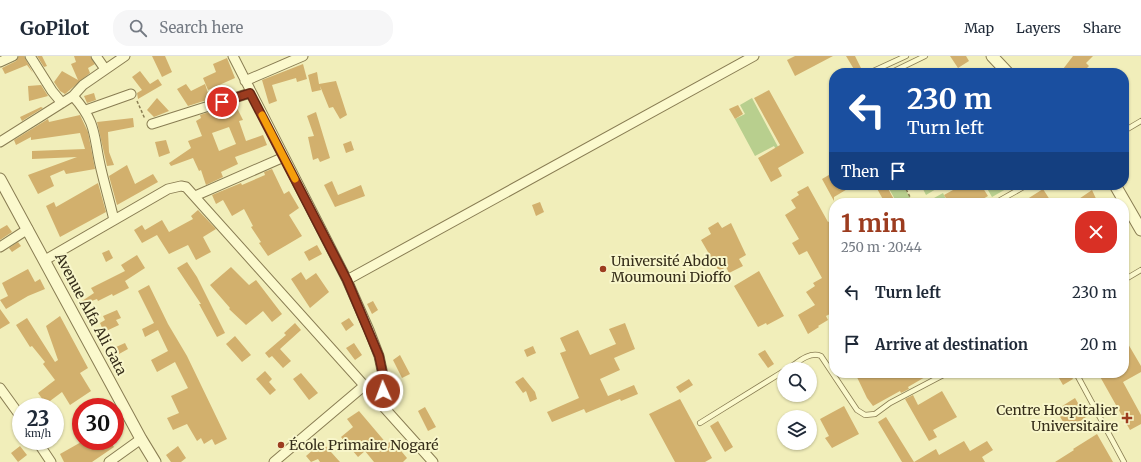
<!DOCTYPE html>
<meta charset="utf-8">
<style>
:root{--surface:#fff;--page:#f6f6f7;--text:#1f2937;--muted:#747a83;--line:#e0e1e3;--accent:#9c3c1f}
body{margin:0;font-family:Merriweather,serif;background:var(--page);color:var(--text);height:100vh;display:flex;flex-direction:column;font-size:15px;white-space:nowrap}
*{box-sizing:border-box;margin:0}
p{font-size:13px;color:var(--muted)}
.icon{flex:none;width:22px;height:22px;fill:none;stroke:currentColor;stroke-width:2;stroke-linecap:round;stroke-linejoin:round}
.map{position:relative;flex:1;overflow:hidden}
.panel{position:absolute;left:829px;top:142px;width:300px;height:180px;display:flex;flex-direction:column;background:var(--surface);border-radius:16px;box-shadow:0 1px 3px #0004}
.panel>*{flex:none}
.top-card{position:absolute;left:829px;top:12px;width:300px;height:122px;border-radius:16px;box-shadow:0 1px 3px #0004;background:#1a4fa0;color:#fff;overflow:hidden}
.controls{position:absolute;left:777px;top:306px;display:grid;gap:8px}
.controls a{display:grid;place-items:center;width:40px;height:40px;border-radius:50%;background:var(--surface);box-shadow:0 1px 3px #0004;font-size:20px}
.speed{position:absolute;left:12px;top:342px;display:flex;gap:8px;font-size:20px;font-weight:700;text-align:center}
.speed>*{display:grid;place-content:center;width:52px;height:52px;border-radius:50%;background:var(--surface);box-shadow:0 1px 3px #0004;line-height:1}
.speed small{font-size:10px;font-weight:400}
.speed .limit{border:6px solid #d22;background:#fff;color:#111}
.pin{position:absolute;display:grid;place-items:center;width:34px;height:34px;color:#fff;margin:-17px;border:2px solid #fff;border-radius:50%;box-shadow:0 1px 4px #0007}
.me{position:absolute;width:44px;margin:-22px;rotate:358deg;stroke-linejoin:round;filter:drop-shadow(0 0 3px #0008)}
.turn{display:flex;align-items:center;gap:14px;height:84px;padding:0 12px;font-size:18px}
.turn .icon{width:52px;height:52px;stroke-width:2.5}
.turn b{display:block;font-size:28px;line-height:34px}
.then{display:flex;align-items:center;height:38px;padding:0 12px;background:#0003;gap:8px;font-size:15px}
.round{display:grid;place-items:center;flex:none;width:42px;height:42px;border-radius:16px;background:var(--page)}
.overview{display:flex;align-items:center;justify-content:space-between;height:68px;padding:0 12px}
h1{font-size:24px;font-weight:700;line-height:30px;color:var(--accent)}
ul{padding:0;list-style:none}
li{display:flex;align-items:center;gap:12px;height:52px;padding:0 12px}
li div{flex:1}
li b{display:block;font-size:15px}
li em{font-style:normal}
header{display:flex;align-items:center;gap:24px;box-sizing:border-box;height:56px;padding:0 20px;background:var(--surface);border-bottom:1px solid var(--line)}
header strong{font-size:19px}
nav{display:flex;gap:22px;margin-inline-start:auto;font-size:14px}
.search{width:280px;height:36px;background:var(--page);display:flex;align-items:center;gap:10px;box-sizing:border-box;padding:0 14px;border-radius:16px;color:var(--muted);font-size:15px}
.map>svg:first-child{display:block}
</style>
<header>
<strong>GoPilot</strong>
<div class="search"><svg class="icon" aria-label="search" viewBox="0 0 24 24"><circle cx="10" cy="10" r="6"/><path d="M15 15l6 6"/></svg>Search here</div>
<nav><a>Map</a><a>Layers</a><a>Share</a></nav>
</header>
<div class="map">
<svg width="1141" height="406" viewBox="0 0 1141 406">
<rect width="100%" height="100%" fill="#f1eeba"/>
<path fill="#b8cf8e" d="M752,42l32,60 -4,-1 -6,-11 -19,10 -20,-37 10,-5 -5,-9z
M887,129h16l10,18h-16z
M921,129h13l2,4 -10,6z
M985,129h28l-21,12z
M943,137l5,10h-23z"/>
<path fill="#d2b06d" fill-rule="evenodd" d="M19,0h5l9,17 -6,-8 -22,9 -3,-6 14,-7z
M37,0h5l5,10 -3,1z
M74,0h16l5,8 -7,4 2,5 -25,21 -5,-3 -6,-9 8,-11 16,9 -7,-16 5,-2z
M152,0h13l7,16 -10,5z
M795,0h38l-38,20 -8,-16z
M846,0h9l6,12 -6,3z
M950,0h16l3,5 -11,7z
M1073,0h20l-7,7 3,3 -2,2 10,5h-37z
M227,2l8,20 -27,12 -5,-12 13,-6 -3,-8z
M303,8l4,15 -10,3 -1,-4 -24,7 5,16 -8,3 -7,-24z
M140,15l10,13 8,-5 4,6 -24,14 -1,-6 5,-3 -10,-13z
M317,16l2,12 17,-3 11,34 -7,4 -7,-12 -4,1 -9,-22 1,4 -9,2 -4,-17z
M186,28l5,7 14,-7 5,15 -22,7 -11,-17z
M41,29l7,11 -19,5 -1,-15z
M769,34l35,63 -26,15 4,8 -11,6 -13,-24 22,-13 -26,-47z
M94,37l2,7 -9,3 -3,-7z
M157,42l12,13 -15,6 -7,-7z
M235,48l8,16 -4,1 7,20 17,-6 4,10 -32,12 3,7 -17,8 2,5 -17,8 -5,-15 -2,1 -6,-13 -22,8 -2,-3 22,-15 -3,-7 14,-5 -6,-15 5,-3 -1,-3 15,-5 1,3zM229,71l7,17 -17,7 -7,-18z
M738,49l5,9 -8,5 -6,-10z
M41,51l2,1 -21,13 -2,-4z
M316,56l14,46 -10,4 -2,-4 -5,2 -5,-23 6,-1 -7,-20z
M80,59l8,17 7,37 -29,5 -2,-4 -14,6 4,10 -16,8 -10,-19 49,-18 -45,2v-8l53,-2 -5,-16 -49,7v-3l-15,8 -2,-5 34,-21 1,3z
M133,62l1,9 -26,5 1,20 5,13 -7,1 -10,-44z
M166,84l4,13 -11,4 -4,-15z
M351,85l3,9 -8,3 -3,-9z
M127,109l8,19 18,-10 5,8 -41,23 -8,-29z
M272,113l12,25 5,-3 10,17 -10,7 13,21 -34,20 -9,-13 2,-1 -10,-15 2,-1 -9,-17 -12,7 -9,-16 -7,4 -4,-9 29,-12 1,2 23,-10 -1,-3z
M834,116v13h20l-20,12v4l-12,-22z
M332,125l6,14 23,-10 4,11 -30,11 -11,-22z
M98,127l8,29 -46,25 -14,-31 8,-4 2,5z
M875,129h11l10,18h-11z
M950,129h31l7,11 -12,7h-27l-5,-8 9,-5z
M808,130l20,36 2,-1 4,7v84l-8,4 2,4 -10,6 1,1 -11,7 -10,-19 17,-10 -9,-13 9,-6 -2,-3 9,-5 -15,-27 -8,4 -7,-12 7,-4 -14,-24 11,-7 -5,-8 8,-5 -2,-3z
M1043,133l9,14h-31z
M1092,134l6,13h-25z
M540,146l4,10 -8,4 -4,-11z
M198,154l18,19 -13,8 8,15 -15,8 -8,-15 -19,9 -12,-19 -15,8 -8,-13 8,-5 3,5 17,-10 7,12 24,-13 -2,-3z
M718,166l4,6 9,-5 15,32 -7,4 4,7 -14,7 -3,-6 -7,4 -18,-31 10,-6 -3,-6z
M7,169l5,7 -12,8v-11z
M18,186l3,4 -9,6 -3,-4z
M317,189l5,9 -13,7 -5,-9z
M109,194l4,8 -7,4 -4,-9z
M137,199l8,13 -20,13 4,7 -16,8 -1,-2 -14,7 -1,-2 -14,5 -1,-3 12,-8 -3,-5 34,-17 -4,-6z
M187,206l10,15 28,56 -8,4 -18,-33h2l-24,-36z
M231,211l18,18 7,-5 26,34 -10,8 -9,-11 -17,14 -17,-16 1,-1 -20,-23z
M28,213l7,13 5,-3 5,10 -17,7 -22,13 -6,-9 8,-4 -6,-13z
M759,215l25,45 -17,9 -1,-2 -8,4 -24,-41z
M301,216l5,8 10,-7 13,19 -19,16 -19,-29z
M149,229l19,39 19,32 40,83 -12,6 -3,-6 -8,5 -3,-6 -4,3 -10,-17 -14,6 -6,-12 12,-5 -8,-17 17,-8 -13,-26 -18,10 -6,-12 17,-9 -10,-21 -13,7 -3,-8 12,-6 -16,-32z
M373,245l5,9 -6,4 -5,-10z
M0,253l10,14 -10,6z
M117,254l4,8 -5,2 3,5 -15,7 -4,-9 5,-3 -2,-4z
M60,260l28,52 -8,5 11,18 -21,14 -8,-13 -16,12 -8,-11 17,-13 -12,-16 2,-2 -13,-16 -2,1 -14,-22 11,-7 28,44 3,-2 -12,-34z
M349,262l5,7 -8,6 -5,-8z
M295,267l6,7 -21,19 11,12 -8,7 -11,-12 -3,2 -4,-5 21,-18 -2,-2z
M625,267l10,26 -21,9 6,12 -20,9 8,17 26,-11 4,9 -17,7 -1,-2 -34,14 -2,-4 -32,13 -5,-10 32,-14 -19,-45 6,-2 -6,-13 18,-8 12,25 26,-11 -7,-15z
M235,280l16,19 -9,7 -16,-18z
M1124,281l17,29v6l-18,10 18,33v9l-11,6 -32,-57h26z
M125,287l3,6 -9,5 -3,-7z
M354,287l8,12 -7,5 -9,-12z
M533,290l3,7 -9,4 -3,-7z
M765,294l9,14 -6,4 -10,-14z
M400,299l10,19 -8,4 -9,-18z
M265,315l7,8 -3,3 7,8 -6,5 -14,-16z
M301,317l17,20 -9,7 -16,-21z
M855,317h77l-24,14 1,2 -8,4 -1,-2 -27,15 -6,-8z
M1056,317h14l3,6 -10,6z
M523,321l12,15 2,7 -7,3 -4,-11 -3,2 -8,-11z
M689,323l4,6 -13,8 -4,-6z
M942,335l15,26 -24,13 4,7 -8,4 -24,-42 8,-4 5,10z
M1075,342l11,19 -18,13 -12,-20z
M680,343l32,59 -7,4h-30l-26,-48z
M844,350l15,28 -27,14 -7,-10 4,-2 -9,-17z
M425,351l11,20 -8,4 -10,-20z
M359,355l28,33 5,-4 15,18 -4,4h-29l-9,-11 -7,6 -17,-20 12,-10 -6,-8z
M886,361l28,45 22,-13 3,6 25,-14 6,10 17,-10 6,9 -11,7 3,5h-83l-24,-40z
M718,365l15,26 -8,5 -15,-26z
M1097,378l16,28h-58l19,-12 -1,-1z
M83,385h27l4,6 -22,15h-28l-4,-8z
M322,386l18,20h-20l-2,-3 -7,3 -5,-6z
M20,390l7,9 -9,7 -7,-9z
M178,390l8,12 -5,4h-10l-5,-7z"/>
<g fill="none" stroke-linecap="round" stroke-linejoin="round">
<g stroke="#897d53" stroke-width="6">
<path id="service" d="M869,17l37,-17
M890,17l35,-17
M1124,75l17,-10
M995,147l32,-18
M1124,224l17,-10
M788,313c9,-6 21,-18 33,-13l36,54 8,5 10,-1 15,-11 57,-30
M1076,317l48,89
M700,367l84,-52"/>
</g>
<g stroke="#897d53" stroke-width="11">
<path id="minor" d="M30,0l22,35 10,12
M96,0l9,13
M233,0l114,224 22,50 10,26 4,19 -2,28
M0,6l13,-6
M245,25l58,-25
M73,40c25,28 20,40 28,73 4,17 9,34 13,51
M86,54l45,-16
M152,68l98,-31
M0,86l73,-46 10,-11 42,-29
M195,140l89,-39
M0,191l28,-18
M45,204l123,-71 13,-3 5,1 247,275
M347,224l407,-224
M0,332l21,29
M37,385l14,21
M109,406l32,-23
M274,406l91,-77"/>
</g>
<g stroke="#897d53" stroke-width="13">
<path id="tertiary" d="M992,0l16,17
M0,123l141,260 14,23
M1115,129l26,45"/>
</g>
<path stroke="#897d53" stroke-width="1.5" stroke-dasharray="3 2" stroke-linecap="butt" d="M137,45l8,18
M904,129l9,18"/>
<use href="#service" stroke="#fbf9cd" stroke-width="4.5"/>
<use href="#minor" stroke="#fbf9cd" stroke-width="9"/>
<use href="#tertiary" stroke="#fbf9cd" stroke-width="11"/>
</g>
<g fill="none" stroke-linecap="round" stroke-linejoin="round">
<g stroke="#652714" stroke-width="10">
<path id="route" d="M222,46l28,-9 97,187 32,76 4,19v16"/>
</g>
<use href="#route" stroke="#9c3c1f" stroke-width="7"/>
<path stroke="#f59e0b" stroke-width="7" d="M262,59l33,64"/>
</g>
<g fill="#9c3c1f" stroke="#f8f6ca" stroke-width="1.5">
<circle cx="603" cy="213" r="4"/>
<path d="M1125 356h4v4h4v4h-4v4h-4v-4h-4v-4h4z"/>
<circle cx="281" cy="389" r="4"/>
</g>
<g text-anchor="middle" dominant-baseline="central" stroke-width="4" stroke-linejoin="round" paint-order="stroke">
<g font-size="14" fill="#362e1a" stroke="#f8f6ca" text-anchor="start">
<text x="611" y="205">Université Abdou<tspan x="611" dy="16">Moumouni Dioffo</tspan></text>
<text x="1118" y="354" text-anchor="end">Centre Hospitalier<tspan x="1118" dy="16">Universitaire</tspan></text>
<text x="289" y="389">École Primaire Nogaré</text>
</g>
<g font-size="14" fill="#362e1a" stroke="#f8f6ca">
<text transform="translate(91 258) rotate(62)">Avenue Alfa Ali Gata</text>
</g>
</g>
</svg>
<div class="controls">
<a><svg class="icon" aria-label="search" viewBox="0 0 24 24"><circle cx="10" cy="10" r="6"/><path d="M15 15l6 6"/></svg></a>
<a><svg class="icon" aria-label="layers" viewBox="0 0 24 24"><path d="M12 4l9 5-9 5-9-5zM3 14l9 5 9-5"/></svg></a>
</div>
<div class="speed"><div>23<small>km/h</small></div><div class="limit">30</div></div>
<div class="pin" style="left:222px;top:46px;background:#d93025"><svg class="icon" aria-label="arrive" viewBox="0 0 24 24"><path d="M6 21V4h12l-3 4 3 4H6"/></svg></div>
<svg class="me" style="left:383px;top:335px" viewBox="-20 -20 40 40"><circle r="17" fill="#9c3c1f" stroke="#fff" stroke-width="3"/><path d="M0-11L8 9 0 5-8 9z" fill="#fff"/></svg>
<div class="top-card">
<div class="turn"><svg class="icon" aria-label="left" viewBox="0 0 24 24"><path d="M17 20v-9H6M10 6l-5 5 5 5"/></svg><div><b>230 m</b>Turn left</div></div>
<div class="then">Then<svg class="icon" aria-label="arrive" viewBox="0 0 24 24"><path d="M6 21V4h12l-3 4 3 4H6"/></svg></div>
</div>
<section class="panel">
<div class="overview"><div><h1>1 min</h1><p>250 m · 20:44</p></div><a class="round" style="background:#d93025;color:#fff"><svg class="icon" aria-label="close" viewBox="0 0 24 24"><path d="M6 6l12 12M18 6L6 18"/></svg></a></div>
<ul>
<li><svg class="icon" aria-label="left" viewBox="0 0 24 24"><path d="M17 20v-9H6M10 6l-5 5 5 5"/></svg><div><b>Turn left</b></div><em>230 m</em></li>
<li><svg class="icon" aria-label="arrive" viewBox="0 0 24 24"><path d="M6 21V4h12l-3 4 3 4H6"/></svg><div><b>Arrive at destination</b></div><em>20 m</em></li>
</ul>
</section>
</div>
